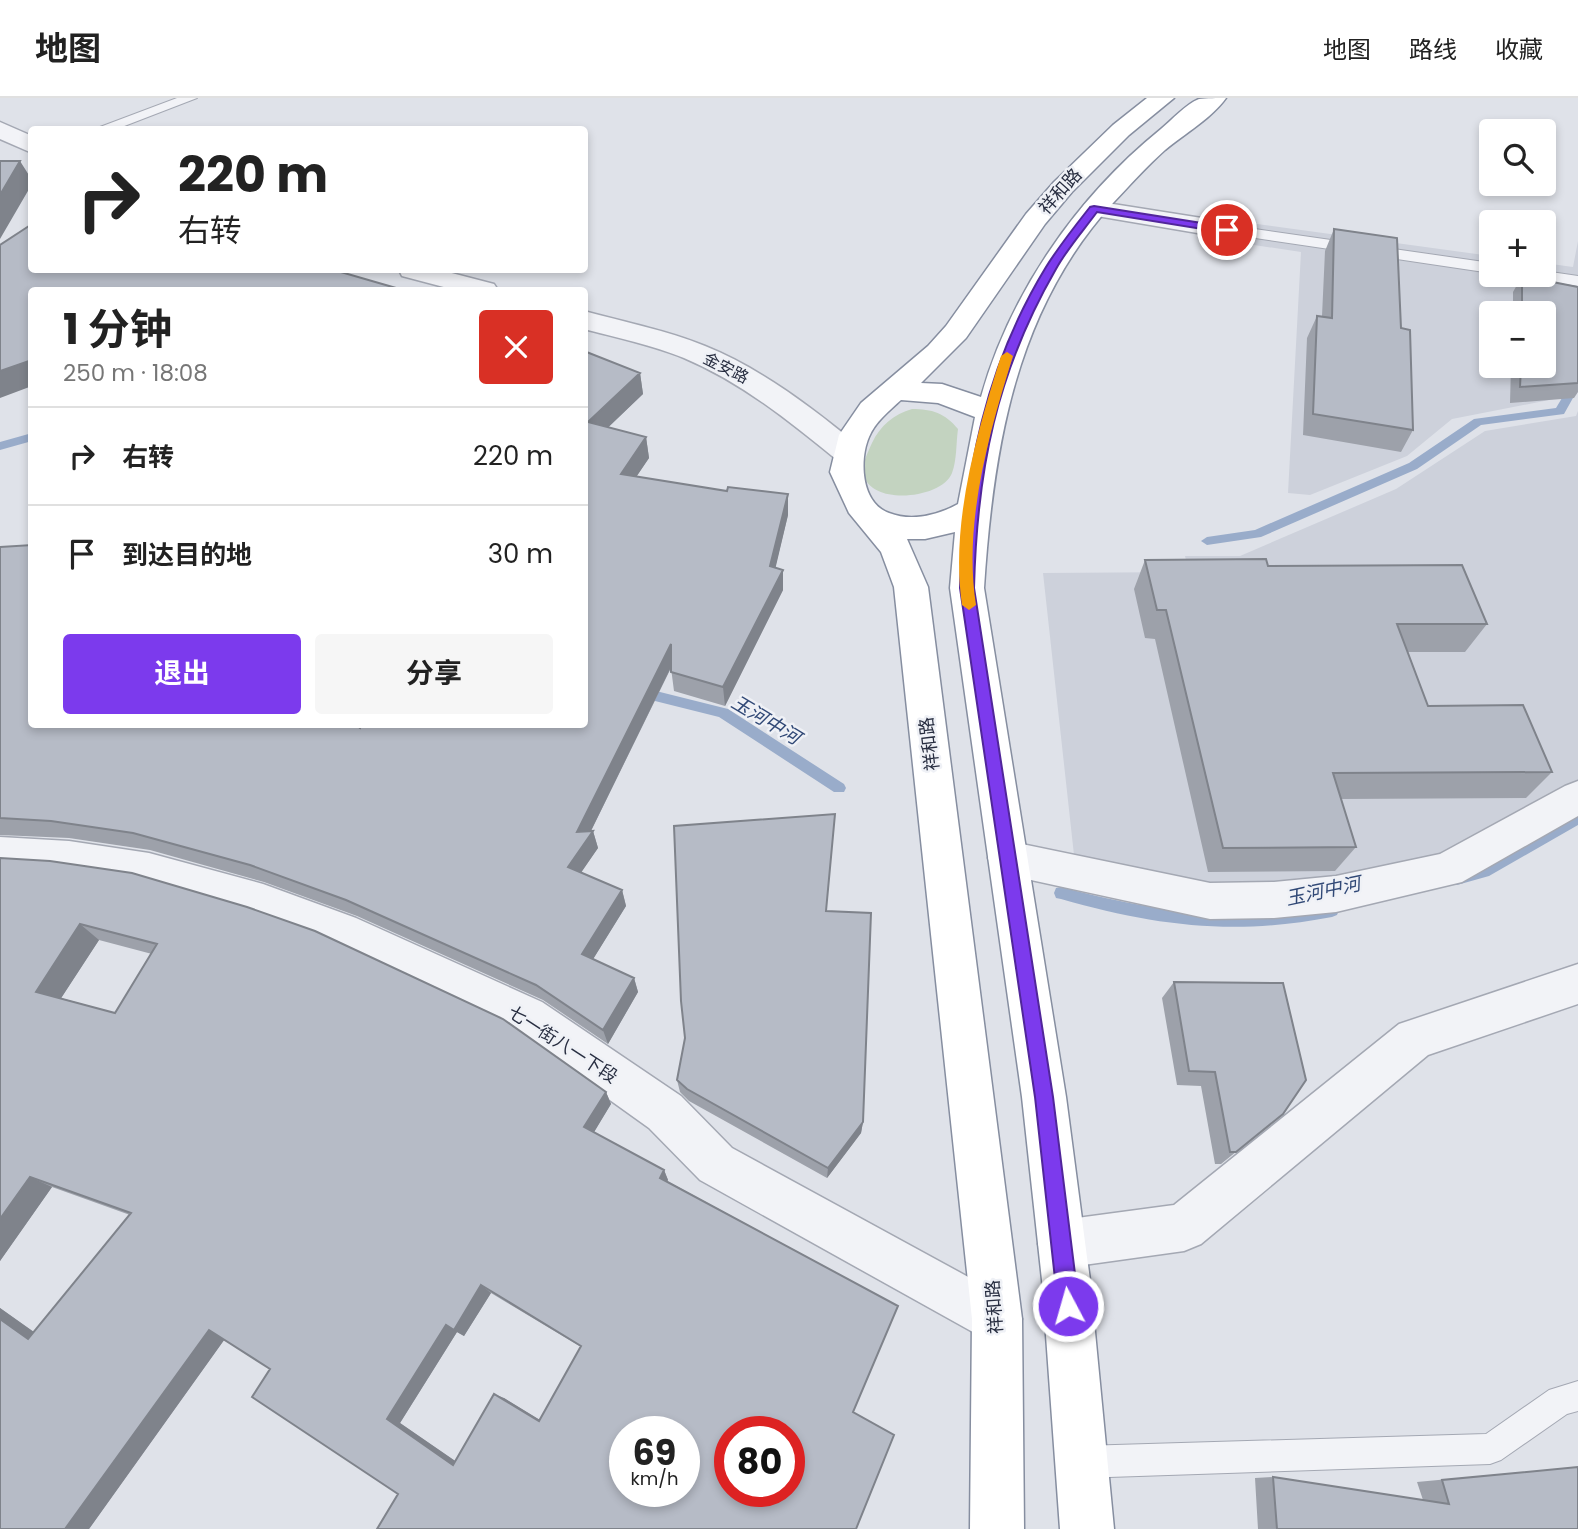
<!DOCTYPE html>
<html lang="zh">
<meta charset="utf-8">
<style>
:root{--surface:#fff;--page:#f6f6f6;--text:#222;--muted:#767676;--line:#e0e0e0;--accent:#7c3aed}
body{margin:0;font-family:Poppins,"Noto Sans SC",sans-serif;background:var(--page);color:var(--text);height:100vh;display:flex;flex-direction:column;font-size:26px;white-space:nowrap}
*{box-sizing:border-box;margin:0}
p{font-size:23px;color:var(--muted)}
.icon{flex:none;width:38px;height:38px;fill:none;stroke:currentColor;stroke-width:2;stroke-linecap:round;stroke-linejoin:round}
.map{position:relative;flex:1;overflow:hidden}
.details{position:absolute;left:28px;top:189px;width:560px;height:441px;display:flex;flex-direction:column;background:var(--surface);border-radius:7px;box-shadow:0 4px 10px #0003}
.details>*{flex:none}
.banner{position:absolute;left:28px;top:28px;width:560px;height:147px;border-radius:7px;box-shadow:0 4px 10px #0003;background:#fff;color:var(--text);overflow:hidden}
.fabs{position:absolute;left:1479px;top:21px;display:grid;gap:14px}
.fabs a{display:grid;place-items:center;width:77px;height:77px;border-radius:7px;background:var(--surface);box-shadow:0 4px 10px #0003;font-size:35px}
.speed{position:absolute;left:609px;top:1318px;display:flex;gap:14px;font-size:35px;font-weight:700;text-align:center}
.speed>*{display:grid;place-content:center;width:91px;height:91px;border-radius:50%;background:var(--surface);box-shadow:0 4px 10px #0003;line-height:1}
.speed small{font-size:18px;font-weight:400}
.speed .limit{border:10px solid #d22;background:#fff;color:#111}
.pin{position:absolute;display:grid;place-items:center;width:60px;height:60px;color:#fff;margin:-30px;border:4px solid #fff;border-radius:50%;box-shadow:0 2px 7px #0007}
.me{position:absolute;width:77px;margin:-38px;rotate:354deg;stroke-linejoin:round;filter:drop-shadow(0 0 5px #0008)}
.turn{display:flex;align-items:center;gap:24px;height:147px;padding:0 35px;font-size:32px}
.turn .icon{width:91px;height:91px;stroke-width:2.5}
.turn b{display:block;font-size:49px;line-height:60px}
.round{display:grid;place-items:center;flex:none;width:74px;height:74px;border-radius:7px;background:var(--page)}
.summary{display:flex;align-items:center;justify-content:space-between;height:119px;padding:0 35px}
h1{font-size:42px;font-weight:700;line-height:52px}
.action{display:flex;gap:14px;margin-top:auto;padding:14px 35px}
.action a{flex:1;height:80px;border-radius:7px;background:var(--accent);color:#fff;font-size:28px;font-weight:700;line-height:80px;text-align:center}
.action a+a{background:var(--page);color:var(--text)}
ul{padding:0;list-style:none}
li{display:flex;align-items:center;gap:21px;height:98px;padding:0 35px;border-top:2px solid var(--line)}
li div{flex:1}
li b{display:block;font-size:26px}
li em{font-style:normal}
header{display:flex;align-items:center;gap:42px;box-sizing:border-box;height:98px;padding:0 35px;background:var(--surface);border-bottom:2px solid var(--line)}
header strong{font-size:33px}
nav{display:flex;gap:38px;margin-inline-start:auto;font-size:24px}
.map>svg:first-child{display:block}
</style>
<header>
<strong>地图</strong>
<nav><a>地图</a><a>路线</a><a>收藏</a></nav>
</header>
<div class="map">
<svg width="1578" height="1431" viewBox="0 0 1578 1431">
<rect width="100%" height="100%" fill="#dfe2e9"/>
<path fill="#cdd1db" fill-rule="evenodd" d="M1235,123l256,35v19h53v-12l29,4 5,-26v123l-24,35 -102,20 -45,37 -97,39 -22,-2 13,-241 -67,-10zM1491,215h53v53h-53z
M1578,313v371l-116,72 -113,26 -129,8 -146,-33 -31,-282 146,-1 -4,-16h55l156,-67 89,-58 91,-15z"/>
<path fill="#c3d3c0" d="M912,311c20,0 33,4 46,20 -2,14 -1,31 -6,44 -10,26 -81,33 -88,2 -3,-10 4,-23 8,-32 8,-17 22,-29 40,-34z"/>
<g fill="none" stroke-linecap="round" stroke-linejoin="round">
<path fill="#99acca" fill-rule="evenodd" d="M1578,279v12l-14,25 -83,11 -64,44 -156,68 -54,8 -6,-4 6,-4 48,-7 154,-67 65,-44 82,-11 18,-30z
M32,335v8l-32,9v-8z
M640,589l88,22 116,75 2,4 -2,4h-10l-115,-75 -84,-21 -2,-4z
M1578,714v13l-89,51 -32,9 -5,-1 -2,-5 2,-5 29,-7z
M1061,789c95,25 173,36 271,16l5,2 2,5 -2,5 -5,2c-98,19 -176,9 -271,-18l-5,-1 -2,-5 2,-5z"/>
<g stroke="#a4a8b3" stroke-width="2">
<path id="lane" d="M177,0h20l-83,32h-22z
M1227,127l264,38v10l-269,-40 -3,-3z
M1544,173l34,5v10l-40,-6 -8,-5h14z
M1578,1283v30l-11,3 -66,46 -11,4 -381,13 -27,-1 -11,-4 -4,-11 4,-11 11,-4 404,-12 63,-44z"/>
</g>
<g stroke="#a4a8b3" stroke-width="3">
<path id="street" d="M0,24l32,14v17l-32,-14z
M1094,103l133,21 9,2 4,6 -4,6 -9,2 -142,-24 -4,-5 4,-5z
M399,172h41l54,14 4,6h-43l-53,-14z
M584,213c40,11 82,19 121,35 57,23 106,61 154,100l4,7 -4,7 -11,3 -11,-3c-48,-39 -96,-78 -153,-102 -32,-13 -66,-20 -100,-29z
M1578,683v35l-116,66 -126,30 -62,6 -64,1 -202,-44 -14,-5 -6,-12 6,-12 14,-5 202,42 64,-1 62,-6 104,-22 125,-68z
M0,739l69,4 80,12 114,31 93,34 186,84 139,94 51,52 282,154 8,17 -8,17 -17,8 -17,-8 -280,-156 -51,-52 -137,-98 -184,-86 -66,-24 -113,-33 -80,-12 -69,-4z
M1578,866v40l-150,51 -227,189 -17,7 -122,17 -17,-7 -7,-17 7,-17 17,-7 112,-15 225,-181z"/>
</g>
<g stroke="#868ea0" stroke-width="3">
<path id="highway" d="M1147,0h27l-45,37 -57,57 -27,32 -79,114 -45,45 21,1 39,13c29,-104 96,-200 180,-268 11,-9 25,-25 38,-30 7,-1 19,-1 27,-1 -14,20 -42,36 -61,52 -18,16 -35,35 -52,53 -98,107 -120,246 -129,385l82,509 24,183 24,249h-54l-18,-249 -20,-183 -72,-509 5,-56 -30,7h-18l21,48 94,732 2,210h-54l2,-210 -78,-732 -13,-35 -32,-39 -19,-41 9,-37 22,-32 67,-57 18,-20 80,-112 28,-32 59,-57zM901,302l37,3 37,14 -17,87c-20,11 -46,18 -69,9 -28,-10 -30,-53 -20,-76 6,-15 21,-27 32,-37z"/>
</g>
<use href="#lane" fill="#f2f3f7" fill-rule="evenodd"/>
<use href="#street" fill="#f2f3f7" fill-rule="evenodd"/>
<use href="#highway" fill="#fff" fill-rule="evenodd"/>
</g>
<path fill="#9da1aa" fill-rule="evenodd" d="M1334,131l67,99 12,102 -12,22 -98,-17 4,-97 10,-22h5l3,-65z
M1522,178l56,11v105l-4,6 -64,5 1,-37h33v-53h-31v-21z
M584,253l56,22 3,21 -35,33 38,10 3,21 -13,19 91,14 61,3v21l-13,53 8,2v20l-58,116 -51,-15 -3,-23 -80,163h2l5,17 -17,24 41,18 4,16 -33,53 41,19 4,14 -30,52 -65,-44 -186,-84 -93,-34 -114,-32 -81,-12 -69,-3v-288l360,181 224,-4z
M1145,462l123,6 219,58 -22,28h-57l20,54 124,66 -26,26 -185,1 15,48 -21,24 -127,1 -53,-233 -10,-1 -11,-49z
M0,760l606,234 5,12 -18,29 71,37 4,10 -1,1 231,125 -500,188 -128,-125 -46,-29 -135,189h-89v-221l34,24 96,-117 -78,-28 -52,74zM99,842l53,14 -37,59 -54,-15zM491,1195l90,54 -41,73 -36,-22 -49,63 -55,-38 57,-91 7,4z
M827,813l36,211 -2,11 -34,45 -138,-77 -9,-9 -3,-12z
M1174,884l109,132 -62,50h-6l-14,-78 -24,-1 -15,-87z
M1578,1369v62h-320l-3,-51 18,-1 150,23 -6,-18z"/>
<path fill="#7f838b" d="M20,63l12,19v4l-32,55v-44z
M32,262v26l-32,12v-27z
M640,275l3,21 -51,49 -4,-21z
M646,339l3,21 -25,37 -3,-21z
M788,396v21l-17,72 -1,-21z
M783,472v20l-58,116 -2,-19z
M671,546l2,19 -87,178 7,-10 5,17 -24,35 -6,-16 9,-35z
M622,792l4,16 -39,63 -5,-15z
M80,826l19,16 -43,66 -20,-14z
M634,880l4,14 -30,52 -5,-14z
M606,994l5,12 -21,35 -6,-12z
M863,1024l-2,11 -34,45 1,-10z
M664,1072l4,10 -5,8 -3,-10z
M30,1079l22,10 -52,74v-42z
M481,1187l10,8 -27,43 -7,-4 -57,91 64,44 -11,-2 -66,-46 59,-94z
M0,1210l52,37 -24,-6 -28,-20z
M209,1232l18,6 -138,193h-24z
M494,1296l10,4 44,27 -9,-4z"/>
<path fill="#b6bbc6" stroke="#7f838b" stroke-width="2" fill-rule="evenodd" d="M0,63h20l-20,34z
M32,126v46h302l69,20h-371v70l-32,11v-126z
M1334,131l63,9 4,90 9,2 3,100 -100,-16 4,-98 15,2z
M1522,178l56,11v96l-58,4 1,-21h23v-53h-22z
M584,253l56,22 -52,49 58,15 -25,37 106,17 1,-4 60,7 -18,72 13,4 -60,117 -52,-15v-28l-94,188 16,-1 -25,36 54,23 -40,64 52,24 -31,52 -67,-45 -190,-85 -96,-35 -117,-32 -82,-12 -51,-3v-271l32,-2v179h323l5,4 2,-4h222z
M1266,461l2,7 194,-1 25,59h-90l31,82 95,-1 29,67 -219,1 23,74 -133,1 -57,-238h-9l-12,-50z
M835,716l-9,97 45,2 -8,209 -35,46 -141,-79 -10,-9 8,-42 -4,-37 -7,-175z
M0,760l50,3 82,12 115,34 68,24 188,88 103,73 -22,35 80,43 -4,8 238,128 -45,106 41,23 -38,94h-479l21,-35 -146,-97 18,-28 -61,-39 -144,199h-65v-210l28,20 103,-126 -101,-36 -30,42zM80,826l77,20 -42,69 -79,-21zM481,1187l100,61 -42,75 -45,-27 -41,71 -66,-46 59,-94 8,5zM625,1334h59v59h-59zM730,1334h59v59h-59z
M1174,884l109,1 23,97 -23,34 -47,38h-6l-15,-80 -26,-1z
M1578,1369v62h-301l-4,-52 176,27 -7,-24z"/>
<path fill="#7c3aed" stroke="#51269a" stroke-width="2" d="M1094,108l133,21 6,3 -6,3 -130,-21c-14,19 -30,37 -41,57 -60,104 -79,201 -82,319l79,509 26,209 -3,7 -8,3 -7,-3 -3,-7 -23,-209 -75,-509c4,-115 25,-221 86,-321 13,-21 29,-41 44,-60z"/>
<path fill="#f59e0b" d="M1007,254l6,4c-24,77 -50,168 -37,249l-7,5 -7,-5c-12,-82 15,-172 39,-249z"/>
<g text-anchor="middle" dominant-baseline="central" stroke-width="5" stroke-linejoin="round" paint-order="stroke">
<g font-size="16" fill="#282e41" stroke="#eff1f6">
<text transform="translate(726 270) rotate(27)">金安路</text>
</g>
<g font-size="18" fill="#282e41" stroke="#eff1f6">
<text transform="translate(1060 93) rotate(-48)">祥和路</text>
<text transform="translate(929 646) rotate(-97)">祥和路</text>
<text transform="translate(563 946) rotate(33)">七一街八一下段</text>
<text transform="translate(994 1209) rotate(-94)">祥和路</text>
</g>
<g font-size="19" font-style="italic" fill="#304876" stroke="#eff1f6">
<text transform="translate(766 622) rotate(31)">玉河中河</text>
<text transform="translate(1323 793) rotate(-12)">玉河中河</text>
</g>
</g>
</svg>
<div class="fabs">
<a><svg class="icon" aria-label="search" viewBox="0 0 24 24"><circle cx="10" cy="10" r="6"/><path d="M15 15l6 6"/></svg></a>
<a>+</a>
<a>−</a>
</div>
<div class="speed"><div>69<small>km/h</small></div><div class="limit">80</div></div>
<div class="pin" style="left:1227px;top:132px;background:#d93025"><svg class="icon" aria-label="arrive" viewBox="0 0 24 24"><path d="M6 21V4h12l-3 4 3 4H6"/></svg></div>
<svg class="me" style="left:1068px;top:1208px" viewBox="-20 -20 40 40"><circle r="17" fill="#7c3aed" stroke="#fff" stroke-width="3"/><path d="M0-11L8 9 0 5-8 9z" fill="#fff"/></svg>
<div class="banner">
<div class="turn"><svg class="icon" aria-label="right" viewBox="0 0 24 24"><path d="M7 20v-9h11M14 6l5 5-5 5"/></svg><div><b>220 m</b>右转</div></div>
</div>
<section class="details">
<div class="summary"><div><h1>1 分钟</h1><p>250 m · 18:08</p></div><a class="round" style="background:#d93025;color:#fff"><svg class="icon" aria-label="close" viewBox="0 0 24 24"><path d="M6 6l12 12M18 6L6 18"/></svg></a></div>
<ul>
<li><svg class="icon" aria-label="right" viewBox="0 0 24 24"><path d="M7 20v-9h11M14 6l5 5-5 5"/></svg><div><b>右转</b></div><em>220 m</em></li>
<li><svg class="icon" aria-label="arrive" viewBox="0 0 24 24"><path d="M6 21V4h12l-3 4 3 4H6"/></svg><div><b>到达目的地</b></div><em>30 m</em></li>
</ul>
<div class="action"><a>退出</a><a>分享</a></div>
</section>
</div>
